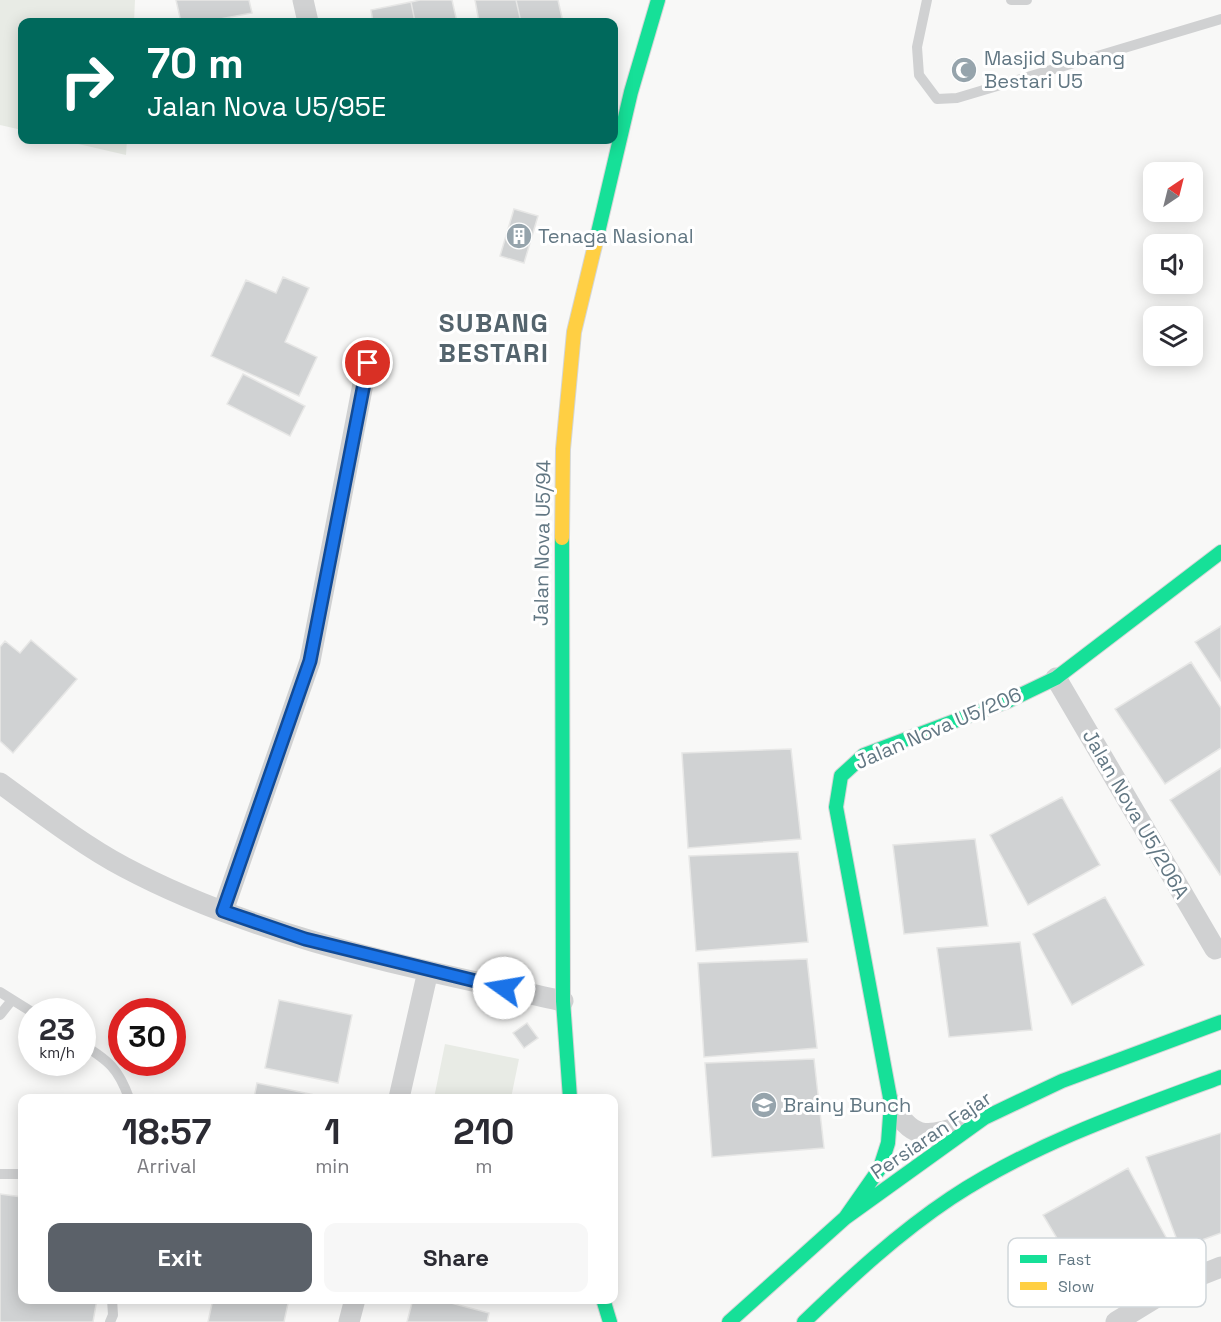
<!DOCTYPE html>
<style>
:root{--surface:#fff;--page:#f7f7f7;--text:#2b2b33;--muted:#7c7c81;--accent:#5b6169}
body{margin:0;font-family:"Space Grotesk",sans-serif;background:var(--page);color:var(--text);height:100vh;display:flex;flex-direction:column;font-size:22px;white-space:nowrap}
*{box-sizing:border-box;margin:0}
p{font-size:20px;color:var(--muted)}
.icon{flex:none;width:33px;height:33px;fill:none;stroke:currentColor;stroke-width:2;stroke-linecap:round;stroke-linejoin:round}
.map{position:relative;flex:1;overflow:hidden}
.side{position:absolute;left:18px;top:1094px;width:600px;height:210px;display:flex;flex-direction:column;background:var(--surface);border-radius:12px;box-shadow:0 3px 15px #0003}
.side>*{flex:none}
.guide{position:absolute;left:18px;top:18px;width:600px;height:126px;border-radius:12px;box-shadow:0 3px 15px #0003;background:#00695c;color:#fff;overflow:hidden}
.needle{width:39px;rotate:35deg}
.fabs{position:absolute;left:1143px;top:162px;display:grid;gap:12px}
.fabs a{display:grid;place-items:center;width:60px;height:60px;border-radius:12px;background:var(--surface);box-shadow:0 3px 15px #0003;font-size:30px}
.speed{position:absolute;left:18px;top:998px;display:flex;gap:12px;font-size:30px;font-weight:700;text-align:center}
.speed>*{display:grid;place-content:center;width:78px;height:78px;border-radius:50%;background:var(--surface);box-shadow:0 3px 15px #0003;line-height:1}
.speed small{font-size:15px;font-weight:400}
.speed .limit{border:9px solid #d22;background:#fff;color:#111}
.pin{position:absolute;display:grid;place-items:center;width:51px;height:51px;color:#fff;margin:-26px;border:3px solid #fff;border-radius:50%;box-shadow:0 2px 6px #0007}
.me{position:absolute;width:66px;margin:-33px;rotate:283deg;stroke-linejoin:round;filter:drop-shadow(0 0 4px #0008)}
.turn{display:flex;align-items:center;gap:21px;height:126px;padding:0 30px;font-size:27px}
.turn .icon{width:78px;height:78px;stroke-width:2.5}
.turn b{display:block;font-size:42px;line-height:51px}
.eta{display:flex;justify-content:space-evenly;align-items:center;height:102px;text-align:center}
.eta b{font-size:36px;font-weight:700;line-height:42px}
.cta{display:flex;gap:12px;margin-top:auto;padding:12px 30px}
.cta a{flex:1;height:69px;border-radius:12px;background:var(--accent);color:#fff;font-size:24px;font-weight:700;line-height:69px;text-align:center}
.cta a+a{background:var(--page);color:var(--text)}
.map>svg:first-child{display:block}
</style>
<div class="map">
<svg width="1221" height="1322" viewBox="0 0 1221 1322">
<rect width="100%" height="100%" fill="#f8f8f7"/>
<path fill="#e8ebe5" d="M0,0h135l-1,22h-112v108l-22,-5z
M61,140h66l-1,15z
M445,1044l74,15 -8,39h-77z"/>
<path fill="#d0d2d3" stroke="#e7e7e6" stroke-width="1.5" d="M176,0h73l3,13 -48,9h-23z
M420,0h32l5,22h-42l-4,-20z
M475,0h41l5,22h-42z
M516,0h42l5,22h-42z
M411,2l4,20h-42l-2,-12z
M514,209l24,7 -14,47 -24,-7z
M283,277l26,11 -24,54 32,15 -18,39 -88,-40 35,-76 30,13z
M243,374l62,32 -15,30 -63,-32z
M1221,626v55l-26,-39z
M31,640l46,39 -64,74 -13,-12v-94l5,-6 15,12z
M1191,662l30,46v40l-56,36 -50,-75z
M791,749l10,90 -113,9 -6,-95z
M1221,768v106l-1,1 -50,-75z
M1062,797l38,68 -72,40 -38,-70z
M975,839l13,87 -84,8 -11,-89z
M798,852l10,90 -112,9 -7,-95z
M1105,897l39,68 -72,40 -39,-71z
M1020,942l12,88 -83,7 -12,-89z
M807,959l10,89 -113,9 -6,-94z
M279,1000l73,15 -14,68 -73,-15z
M527,1023l11,15 -14,10 -11,-15z
M814,1059l10,89 -112,9 -7,-94z
M257,1083l72,15h-75z
M1221,1133v100l-41,15 -34,-91z
M1128,1168l39,71 -82,46 -42,-70z
M0,1194l22,3v102h75l-4,23h-93z
M213,1299h76l-5,23h-76z
M413,1299h23l53,14 -2,9h-80z"/>
<g fill="none" stroke-linecap="round" stroke-linejoin="round">
<g stroke="#d4d6d6" stroke-width="16">
<path id="fast" d="M596,241l35,-149 27,-92
M562,538l1,463 7,97
M845,1218l35,-50 8,-25 3,-40 -55,-296 5,-31 23,-21 144,-54 48,-23 165,-126
M603,1299l7,23
M729,1322l116,-104 139,-100 78,-37 159,-59
M804,1322c46,-44 93,-88 147,-124 82,-54 177,-87 270,-121"/>
</g>
<g stroke="#d4d6d6" stroke-width="16">
<path id="slow" d="M562,538l1,-89 11,-117 22,-91"/>
</g>
<path stroke="#d0d1d2" stroke-width="10" d="M927,0l-10,47 2,28 18,24 20,-1 264,-79
M1011,0h16
M0,992l32,20
M0,1015l12,-15
M82,1044c27,17 36,24 47,54
M0,1174h22
M110,1322l3,-7 -1,-16"/>
<path stroke="#d0d1d2" stroke-width="21" d="M303,0l5,22
M1056,678l159,271
M0,783c37,27 84,63 124,84 135,72 291,101 439,134
M223,911l87,-250 57,-298
M399,1098l29,-127
M891,1103c20,35 34,36 70,23
M349,1322l6,-23
M1116,1322l62,-38 43,-17"/>
<use href="#fast" stroke="#16e098" stroke-width="14"/>
<use href="#slow" stroke="#ffcf43" stroke-width="14"/>
</g>
<g fill="none" stroke-linecap="round" stroke-linejoin="round">
<g stroke="#114b97" stroke-width="15">
<path id="route" d="M368,363l-58,298 -87,250 82,28 199,49"/>
</g>
<use href="#route" stroke="#1a73e8" stroke-width="10"/>
</g>
<defs>
<g id="mosque-disc" transform="scale(1.35)"><circle r="9.5" fill="#96a4ac" stroke="#fff"/><path d="M3.5-4.9A6 6 0 1 0 3.5 4.9A5 5 0 1 1 3.5-4.9Z" fill="#fff"/></g>
<g id="building-disc" transform="scale(1.35)"><circle r="9.5" fill="#96a4ac" stroke="#fff"/><path d="M-4-6H4V6H1V3H-1V6H-4ZM-2.5-4.3h1.7v1.8h-1.7ZM.8-4.3h1.7v1.8H.8ZM-2.5-1h1.7V.8h-1.7ZM.8-1h1.7V.8H.8Z" fill="#fff"/></g>
<g id="school-disc" transform="scale(1.35)"><circle r="9.5" fill="#96a4ac" stroke="#fff"/><path d="M0-5L7-2L0 1L-7-2ZM-4 1L0 2.5L4 1V4Q0 6-4 4Z" fill="#fff"/></g>
</defs>
<g fill-rule="evenodd">
<use href="#mosque-disc" x="964" y="70"/>
<use href="#building-disc" x="519" y="236"/>
<use href="#school-disc" x="764" y="1105"/>
</g>
<g text-anchor="middle" dominant-baseline="central" stroke-width="6" stroke-linejoin="round" paint-order="stroke">
<g font-size="20" fill="#627783" stroke="#fff" text-anchor="start">
<text x="984" y="58">Masjid Subang<tspan x="984" dy="23">Bestari U5</tspan></text>
<text x="538" y="236">Tenaga Nasional</text>
<text x="783" y="1105">Brainy Bunch</text>
</g>
<g font-size="20" fill="#627783" stroke="#fff">
<text transform="translate(542 543) rotate(-89)">Jalan Nova U5/94</text>
<text transform="translate(938 728) rotate(-23)">Jalan Nova U5/206</text>
<text transform="translate(1136 814) rotate(60)">Jalan Nova U5/206A</text>
<text transform="translate(931 1135) rotate(-34)">Persiaran Fajar</text>
</g>
<g font-size="26" font-weight="bold" letter-spacing="1.5" fill="#54646d" stroke="#fff">
<text x="494" y="323">SUBANG<tspan x="494" dy="30">BESTARI</tspan></text>
</g>
</g>
<rect x="1008" y="1238" width="198" height="69" rx="9" fill="#fff" stroke="#d0d6da" stroke-width="1.5"/>
<rect x="1020" y="1255" width="27" height="8" fill="#16e098"/>
<rect x="1020" y="1282" width="27" height="8" fill="#ffcf43"/>
<g font-size="16" fill="#627783">
<text x="1058" y="1265">Fast</text>
<text x="1058" y="1292">Slow</text>
</g>
</svg>
<div class="fabs">
<a><svg class="needle" viewBox="-14 -14 28 28"><path d="M0-13l5 13h-10z" fill="#e53935"/><path d="M0 13l5-13h-10z" fill="#7c7c81"/></svg></a>
<a><svg class="icon" aria-label="sound" viewBox="0 0 24 24"><path d="M4 9h4l5-4v14l-5-4H4zM17 9q2 3 0 6"/></svg></a>
<a><svg class="icon" aria-label="layers" viewBox="0 0 24 24"><path d="M12 4l9 5-9 5-9-5zM3 14l9 5 9-5"/></svg></a>
</div>
<div class="speed"><div>23<small>km/h</small></div><div class="limit">30</div></div>
<div class="pin" style="left:368px;top:363px;background:#d93025"><svg class="icon" aria-label="arrive" viewBox="0 0 24 24"><path d="M6 21V4h12l-3 4 3 4H6"/></svg></div>
<svg class="me" style="left:504px;top:988px" viewBox="-20 -20 40 40"><circle r="19" fill="#fff"/><path d="M0-13L10 11 0 6-10 11z" fill="#1a73e8"/></svg>
<div class="guide">
<div class="turn"><svg class="icon" aria-label="right" viewBox="0 0 24 24"><path d="M7 20v-9h11M14 6l5 5-5 5"/></svg><div><b>70 m</b>Jalan Nova U5/95E</div></div>
</div>
<section class="side">
<div class="eta">
<div><b>18:57</b><p>Arrival</p></div>
<div><b>1</b><p>min</p></div>
<div><b>210</b><p>m</p></div>
</div>
<div class="cta"><a>Exit</a><a>Share</a></div>
</section>
</div>
